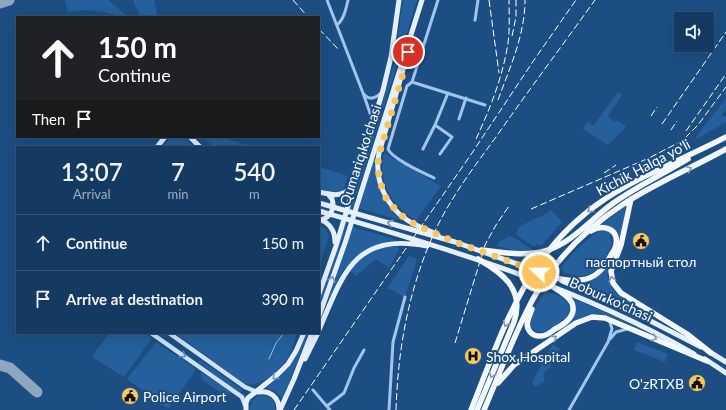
<!DOCTYPE html>
<meta charset="utf-8">
<style>
:root{--surface:#153a62;--page:#22456b;--text:#f1f3f6;--muted:#9dadbe;--line:#345477}
body{margin:0;font-family:Lato,sans-serif;background:var(--page);color:var(--text);height:100vh;display:flex;flex-direction:column;font-size:15px;white-space:nowrap}
*{box-sizing:border-box;margin:0}
p{font-size:13px;color:var(--muted)}
.icon{flex:none;width:22px;height:22px;fill:none;stroke:currentColor;stroke-width:2;stroke-linecap:round;stroke-linejoin:round}
.map{position:relative;flex:1;overflow:hidden}
.panel{position:absolute;left:16px;top:146px;width:304px;height:188px;display:flex;flex-direction:column;background:var(--surface);border-radius:0px;box-shadow:0 4px 16px #0002,0 0 0 1px var(--line)}
.panel>*{flex:none}
.banner{position:absolute;left:16px;top:16px;width:304px;height:122px;border-radius:0px;box-shadow:0 4px 16px #0002,0 0 0 1px var(--line);background:#202124;color:#fff;overflow:hidden}
.buttons{position:absolute;left:674px;top:12px;display:grid;gap:8px}
.buttons a{display:grid;place-items:center;width:40px;height:40px;border-radius:0px;background:var(--surface);box-shadow:0 4px 16px #0002,0 0 0 1px var(--line);font-size:20px}
.pin{position:absolute;display:grid;place-items:center;width:34px;height:34px;color:#fff;margin:-17px;border:2px solid #fff;border-radius:50%;box-shadow:0 1px 4px #0007}
.me{position:absolute;width:44px;margin:-22px;rotate:291deg;stroke-linejoin:round;filter:drop-shadow(0 0 3px #0008)}
.turn{display:flex;align-items:center;gap:14px;height:84px;padding:0 16px;font-size:18px}
.turn .icon{width:52px;height:52px;stroke-width:2.5}
.turn b{display:block;font-size:28px;line-height:34px}
.then{display:flex;align-items:center;height:38px;padding:0 16px;background:#0003;gap:8px;font-size:15px}
.eta{display:flex;justify-content:space-evenly;align-items:center;height:68px;text-align:center}
.eta b{font-size:24px;font-weight:600;line-height:28px}
ul{padding:0;list-style:none}
li{display:flex;align-items:center;gap:12px;height:56px;padding:0 16px;border-top:1px solid var(--line)}
li div{flex:1}
li b{display:block;font-size:15px}
li em{font-style:normal}
.map>svg:first-child{display:block}
</style>
<div class="map">
<svg width="726" height="410" viewBox="0 0 726 410">
<rect width="100%" height="100%" fill="#1c4e83"/>
<path fill="#25609c" d="M65,0h43l20,17c-10,0 -15,-3 -25,-5 -11,-2 -23,-2 -35,0z
M133,0h21l4,17h-18z
M403,0h14l-81,261 -17,47v-7l15,-41 60,-196z
M618,92l4,3 -14,21 7,6 2,-2 9,7 -18,18 -25,-16 5,-8 5,5z
M726,98v11l-5,6 5,2v5l-29,17 -1,-2z
M172,137h12l10,10h-32z
M203,137h21l2,2 29,8h-41z
M384,153l57,33 -25,34c-24,-14 -39,-39 -32,-67z
M373,160h2c-1,26 9,46 29,61l-46,-13z
M319,167l29,9 -5,15 -12,1 -12,-3z
M626,206l-5,31 -3,-1 -6,-8 -9,-4z
M551,210l11,12 -21,24 -4,-3 -3,4 -16,-11 -2,-3 4,-7 28,-13z
M319,225l6,3 4,8 -10,30z
M352,227l42,12 5,10 -10,19 -13,-9 -20,17 -11,-9 -16,32h-1z
M601,229l7,2 3,3 -1,4 2,5c-1,5 -4,10 -7,15 -11,21 -26,21 -47,12l21,-23z
M509,236l4,1 22,14 -3,4 -35,-9 2,-4z
M409,256l8,3 -12,38 -18,-9z
M612,258c-6,16 -7,23 6,36l40,25 -39,-21 -38,-15c18,-6 22,-8 31,-25z
M545,291c6,3 15,4 20,9 11,11 -2,21 -11,26 -5,3 -9,7 -15,6 -3,0 -5,-2 -7,-5l-2,1v-11z
M573,299l41,17 36,18c-17,-7 -44,-23 -63,-19 -7,2 -13,7 -19,11 8,-7 11,-18 5,-27z
M109,333h35l8,5 -28,39 -32,-20z
M175,333h122c-2,7 -4,14 -7,21 -7,14 -28,34 -45,30z
M307,333h2l-27,66 -7,-8 -9,-3c22,-16 31,-30 41,-55z
M156,342l39,26 -2,6 -25,35 -41,-30z
M637,342l31,12 -3,8 -31,-12z
M553,344l7,5 -10,17 2,1c-7,2 -10,7 -7,14l-10,6 -3,-5z
M200,360l43,30 -3,3 -42,-31z
M201,372l32,21 -9,2 -23,-16z
M260,395c10,-1 16,5 15,15h-25c0,-7 3,-12 10,-15z"/>
<g fill="none" stroke-linecap="round" stroke-linejoin="round">
<path stroke="#94c1ec" stroke-width="1" d="M269,359l7,-16 8,-10"/>
<path stroke="#8ea6c1" stroke-width="11" d="M0,3l9,-3
M0,365l10,3 27,24"/>
<path stroke="#a1c6ea" stroke-width="3" d="M327,0l36,93 7,20 2,9
M475,20l3,-20
M337,25c7,-6 9,-16 11,-25
M412,82l73,23
M364,94c5,7 12,4 17,-1
M459,119l7,-21
M423,149l12,-24
M440,154l12,-17 -17,-12 13,-32
M434,178c-10,-5 -42,-19 -46,-29l19,-63 5,-4 26,-82
M610,339l6,-7 11,-3
M313,390l17,20
M327,406l17,-13 10,-25 10,-18
M389,410l4,-68 12,-45
M569,410l39,-68 4,-13 -2,-7"/>
<path stroke="#cde2f8" stroke-width="4.5" d="M151,333l91,64 3,8
M169,333l76,54 12,5"/>
<path stroke="#e5f0fe" stroke-width="5" d="M407,56l-28,97c-5,26 6,52 28,67 9,6 21,10 31,15
M190,137l10,10
M157,147l8,-10
M319,192c13,3 25,6 33,-6
M319,203l136,39 96,34
M319,211c129,38 258,75 375,143
M319,219c11,4 16,12 16,23
M321,220c10,-3 14,-12 11,-21l-4,-5
M562,281l71,31 68,35
M319,294l17,-48 47,-156 8,-33 8,-57
M319,316l26,-73 77,-243
M319,330c24,-56 35,-98 108,-84
M708,351l18,11
M305,359l13,-26
M705,359l21,14
M258,392c12,-2 21,5 21,18
M246,410v-7l2,-5 30,-24 10,-10 8,-13 8,-18
M280,410l14,-31 18,-46"/>
<path stroke="#f2f8fe" stroke-width="5.5" d="M631,199l-10,46 -10,26 2,12 8,10 66,41 24,19
M481,250c21,2 43,7 64,1 27,-8 45,-31 67,-47 24,-17 51,-30 76,-45
M554,278c8,1 19,4 27,2 16,-2 23,-12 30,-25 2,-3 5,-7 5,-11 3,-16 -14,-20 -25,-13
M532,309c-1,3 -3,7 -4,11 -3,9 4,17 13,16 6,0 10,-4 14,-7 10,-5 22,-13 17,-26 -4,-8 -14,-13 -22,-18
M498,383l16,-18 62,-42 16,-6 13,1 102,43
M471,410c33,-82 55,-159 134,-211 38,-25 81,-41 121,-62
M477,410l37,-88c11,-32 -11,-49 -36,-63
M484,410c16,-37 30,-76 49,-111 21,-38 53,-70 89,-94 33,-22 70,-37 104,-56"/>
<path stroke="#fff" stroke-width="1" stroke-dasharray="7 3" stroke-linecap="butt" d="M293,0l15,17
M489,0l10,73
M319,29l20,21
M512,36l4,-19v-17
M498,100c12,-33 27,-65 27,-100
M651,116l6,-9
M662,124l64,-92
M671,130l6,-9
M686,131l40,-57
M476,139c14,-30 27,-63 32,-96 2,-14 1,-29 1,-43
M604,173l12,-8
M531,209l118,-51 25,-13 11,-7 13,-13 28,-38
M455,343l30,-98 11,-20 13,-19
M294,410l178,-257 62,-93 42,-60
M396,410c2,-63 13,-122 39,-179 16,-34 39,-64 61,-94 32,-46 66,-91 99,-137"/>
</g>
<defs><path id="oneway-chevron" d="M-2-3.5L2.5 0L-2 3.5" fill="none" stroke-width="1.6" stroke-linecap="round" stroke-linejoin="round"/></defs>
<g stroke="#7c9aba">
<use href="#oneway-chevron" transform="translate(689 169) rotate(-27)"/>
<use href="#oneway-chevron" transform="translate(590 210) rotate(142)"/>
<use href="#oneway-chevron" transform="translate(612 279) rotate(-104)"/>
<use href="#oneway-chevron" transform="translate(506 324) rotate(113)"/>
<use href="#oneway-chevron" transform="translate(554 338) rotate(-33)"/>
<use href="#oneway-chevron" transform="translate(654 338) rotate(23)"/>
<use href="#oneway-chevron" transform="translate(492 375) rotate(113)"/>
</g>
<g stroke="#7697ba">
<use href="#oneway-chevron" transform="translate(390 223) rotate(-164)"/>
<use href="#oneway-chevron" transform="translate(332 279) rotate(-71)"/>
<use href="#oneway-chevron" transform="translate(275 377) rotate(140)"/>
</g>
<use stroke="#6389b2" href="#oneway-chevron" transform="translate(183 355) rotate(35)"/>
<g fill="none" stroke-linecap="round" stroke-linejoin="round">
<path stroke="#fbc65f" stroke-width="7" stroke-dasharray="0 12.6" d="M408,52l-6,25 -24,81 1,21 7,19 13,16 17,11 39,17 84,30"/>
</g>
<defs>
<g id="civic-disc" transform="scale(0.9)"><circle r="9.5" fill="#fbc65f" stroke="#1c4e83"/><path d="M-.6-6.5H3V-4.5H.6V-3L4-1V1h2V6H-6V1h2V-1L-.6-3ZM-1.2 2.5V6h2.4V2.5Z" fill="#111"/></g>
<g id="hospital-disc" transform="scale(0.9)"><circle r="9.5" fill="#fbc65f" stroke="#1c4e83"/><path d="M-5-5h3v3.5h4V-5h3V5h-3V1.5h-4V5h-3Z" fill="#111"/></g>
</defs>
<g fill-rule="evenodd">
<use href="#civic-disc" x="641" y="241"/>
<use href="#hospital-disc" x="473" y="356"/>
<use href="#civic-disc" x="697" y="383"/>
<use href="#civic-disc" x="130" y="396"/>
</g>
<g text-anchor="middle" dominant-baseline="central" stroke-width="4" stroke-linejoin="round" paint-order="stroke">
<g font-size="14" fill="#fff" stroke="#1c4e83">
<text transform="translate(360 155) rotate(-72)">Qumariq ko'chasi</text>
<text transform="translate(643 167) rotate(-28)">Kichik Halqa yo'li</text>
<text transform="translate(611 299) rotate(24)">Bobur ko'chasi</text>
</g>
<g font-size="14" fill="#fff" stroke="#1c4e83" text-anchor="start">
<text x="641" y="261" text-anchor="middle">паспортный стол</text>
<text x="486" y="356">Shox Hospital</text>
<text x="684" y="383" text-anchor="end">O'zRTXB</text>
<text x="143" y="396">Police Airport</text>
</g>
</g>
</svg>
<div class="buttons">
<a><svg class="icon" aria-label="sound" viewBox="0 0 24 24"><path d="M4 9h4l5-4v14l-5-4H4zM17 9q2 3 0 6"/></svg></a>
</div>
<div class="pin" style="left:408px;top:52px;background:#d93025"><svg class="icon" aria-label="arrive" viewBox="0 0 24 24"><path d="M6 21V4h12l-3 4 3 4H6"/></svg></div>
<svg class="me" style="left:539px;top:272px" viewBox="-20 -20 40 40"><circle r="17" fill="#fbc65f" stroke="#fff" stroke-width="3"/><path d="M0-11L8 9 0 5-8 9z" fill="#fff"/></svg>
<div class="banner">
<div class="turn"><svg class="icon" aria-label="ahead" viewBox="0 0 24 24"><path d="M12 20V5M6 11l6-6 6 6"/></svg><div><b>150 m</b>Continue</div></div>
<div class="then">Then<svg class="icon" aria-label="arrive" viewBox="0 0 24 24"><path d="M6 21V4h12l-3 4 3 4H6"/></svg></div>
</div>
<section class="panel">
<div class="eta">
<div><b>13:07</b><p>Arrival</p></div>
<div><b>7</b><p>min</p></div>
<div><b>540</b><p>m</p></div>
</div>
<ul>
<li><svg class="icon" aria-label="ahead" viewBox="0 0 24 24"><path d="M12 20V5M6 11l6-6 6 6"/></svg><div><b>Continue</b></div><em>150 m</em></li>
<li><svg class="icon" aria-label="arrive" viewBox="0 0 24 24"><path d="M6 21V4h12l-3 4 3 4H6"/></svg><div><b>Arrive at destination</b></div><em>390 m</em></li>
</ul>
</section>
</div>
